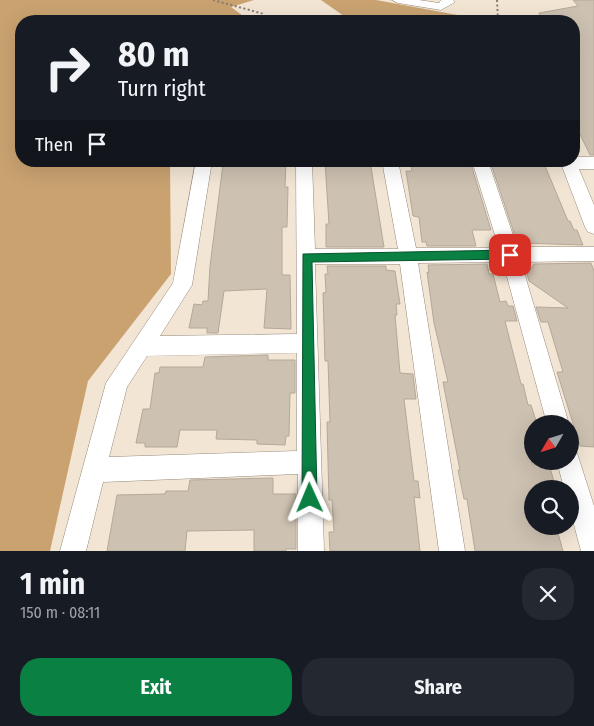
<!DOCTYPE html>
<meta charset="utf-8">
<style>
:root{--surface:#171b24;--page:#242831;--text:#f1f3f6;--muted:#9ea1a6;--accent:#0b8043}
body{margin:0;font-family:"Fira Sans Condensed",sans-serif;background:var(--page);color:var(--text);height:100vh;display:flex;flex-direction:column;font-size:19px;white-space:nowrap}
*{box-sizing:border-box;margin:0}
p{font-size:16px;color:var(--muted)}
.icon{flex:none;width:28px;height:28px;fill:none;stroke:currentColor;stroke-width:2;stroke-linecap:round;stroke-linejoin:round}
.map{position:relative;height:551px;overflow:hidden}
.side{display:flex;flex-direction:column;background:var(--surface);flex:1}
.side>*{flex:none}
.banner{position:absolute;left:15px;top:15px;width:565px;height:152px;border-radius:20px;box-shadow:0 5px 20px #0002;background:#171b24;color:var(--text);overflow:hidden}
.needle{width:32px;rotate:231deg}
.controls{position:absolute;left:524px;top:415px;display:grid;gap:10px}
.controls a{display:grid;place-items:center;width:55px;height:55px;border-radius:50%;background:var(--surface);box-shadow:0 5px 20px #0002;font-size:25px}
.pin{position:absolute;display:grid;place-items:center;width:42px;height:42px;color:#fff;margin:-21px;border-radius:10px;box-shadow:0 2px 8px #0006}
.me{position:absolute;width:55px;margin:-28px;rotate:359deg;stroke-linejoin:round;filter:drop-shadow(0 0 4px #0008)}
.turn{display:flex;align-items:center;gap:18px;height:105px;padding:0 20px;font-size:22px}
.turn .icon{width:65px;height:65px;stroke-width:2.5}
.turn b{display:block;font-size:35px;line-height:42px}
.then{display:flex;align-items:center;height:48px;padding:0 20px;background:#0003;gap:10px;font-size:19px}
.round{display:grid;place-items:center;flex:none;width:52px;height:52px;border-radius:20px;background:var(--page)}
.summary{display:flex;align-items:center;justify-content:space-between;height:85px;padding:0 20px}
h1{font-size:30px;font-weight:700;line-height:38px}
.action{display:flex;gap:10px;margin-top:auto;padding:10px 20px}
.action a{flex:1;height:58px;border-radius:20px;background:var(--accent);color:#fff;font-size:20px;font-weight:700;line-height:58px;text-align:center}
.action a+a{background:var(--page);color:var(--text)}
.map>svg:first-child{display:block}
</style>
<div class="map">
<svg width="594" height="551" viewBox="0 0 594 551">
<rect width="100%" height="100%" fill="#f2e5d4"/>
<path fill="#c9a270" d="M0,0h254l-23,7 19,14h-229v140h149l1,113 -83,107 -38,170h-50z
M321,0h55l98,18 1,3h-124z"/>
<path fill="#cdc1b1" stroke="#b5a899" d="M573,0h21v155h-4l-16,-33v-101h-34l-1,-8 39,-7z
M263,161h23l-1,26h3l-1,40h-5v48h8l1,54 -27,-1 3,-39 -43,2 -6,42h-11v-5h-18l5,-24 8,1 1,-4h5l2,-35 13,-102h40z
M325,161h45l14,86h-58v-23h3z
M410,161h60l21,69h-19l4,16h-49l-1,-4h-4l-3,-25 -6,-1 -7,-45h6z
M490,161h53l25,60h2l4,9h3l6,15 -61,-2 -1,-5 -5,1z
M591,263l3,8v176l-14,-1 -23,-74h6l-15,-50h-7l-5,-15 32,1 -39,-27 -2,-7 7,-10z
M487,264l2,10h4l7,28 6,-1 2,5h5l4,15h-12l16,63h2l5,21h3l6,19h-5v40h17l7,25h-24v37h24l7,25h-88l-8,-52h-3l-6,-29h2l-17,-88h5l-14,-59 -7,-51 2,1 -1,-8z
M327,266h59v4l9,1 5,33h-4l1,11h-2l5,58 13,1 3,25h-12l10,82h4l2,17 -6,-1 6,54h-90l-1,-19h5l-2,-32h-3l-2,-78h3l-2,-61h-3l-2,-68 3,-1 -1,-18h3z
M268,355v5h27v33h-5l-1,43h-3l-1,9 -28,-1v-4l-41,-1 1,-9h-37l-3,17h-32v-4h-9l7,-34h7l5,-36h4l1,-6h43l2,-10z
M273,478v16h23v55h-10v2h-32v-21l-67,1 -2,20h-78l10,-56 48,-1 1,-3h22l2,-11z"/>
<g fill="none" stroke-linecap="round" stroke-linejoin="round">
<g stroke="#95897a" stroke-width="1">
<path id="minor" d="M392,0h27l20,3 2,-3h12l2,2 -14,8 -43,-7z
M574,157h20v12h-15l15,36v29l-6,-2 -3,-5 -25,-66h14z
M196,161h16l-20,124 -32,51 137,-2 -1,-173h16l3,88h83l-16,-88h16l18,87h83l-27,-87h16l29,86h77v14l-73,1 48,162h-22l-44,-162 -85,1 47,288h-26l-39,-287h-85l9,287h-26v-77l-195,8 -17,69h-26l46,-168 67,-100zM297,353v98l-188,6 18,-70 20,-31z
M570,450l7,3 17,53v45h-13l-11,-41v-21h-6l-7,-28h13z"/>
</g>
<path stroke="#857c71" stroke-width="2" stroke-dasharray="2 2.5" stroke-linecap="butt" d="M213,0l51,14 3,7
M497,0l1,21"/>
<use href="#minor" fill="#fff" fill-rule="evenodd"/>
</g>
<path fill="#0b8043" stroke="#07532c" d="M510,250l6,5 -6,4 -198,3 5,236 -2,5 -5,2 -5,-2 -3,-5 1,-244z"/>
</svg>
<div class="controls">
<a><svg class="needle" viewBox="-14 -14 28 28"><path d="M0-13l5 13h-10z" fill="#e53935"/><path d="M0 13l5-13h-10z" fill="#9ea1a6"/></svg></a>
<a><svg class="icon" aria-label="search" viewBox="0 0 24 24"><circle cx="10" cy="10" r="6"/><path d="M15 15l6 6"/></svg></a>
</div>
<div class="pin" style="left:510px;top:255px;background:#d93025"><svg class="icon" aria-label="arrive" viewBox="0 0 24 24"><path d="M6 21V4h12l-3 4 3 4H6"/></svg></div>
<svg class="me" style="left:310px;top:498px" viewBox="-20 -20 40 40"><path d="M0-17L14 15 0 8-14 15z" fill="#0b8043" stroke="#fff" stroke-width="4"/></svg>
<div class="banner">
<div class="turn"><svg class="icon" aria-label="right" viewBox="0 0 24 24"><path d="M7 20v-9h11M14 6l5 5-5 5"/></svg><div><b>80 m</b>Turn right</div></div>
<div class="then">Then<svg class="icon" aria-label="arrive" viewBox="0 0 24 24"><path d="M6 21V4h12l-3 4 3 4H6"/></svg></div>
</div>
</div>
<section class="side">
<div class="summary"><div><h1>1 min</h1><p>150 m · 08:11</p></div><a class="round"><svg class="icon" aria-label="close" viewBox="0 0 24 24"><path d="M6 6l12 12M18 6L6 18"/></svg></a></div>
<div class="action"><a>Exit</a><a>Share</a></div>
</section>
